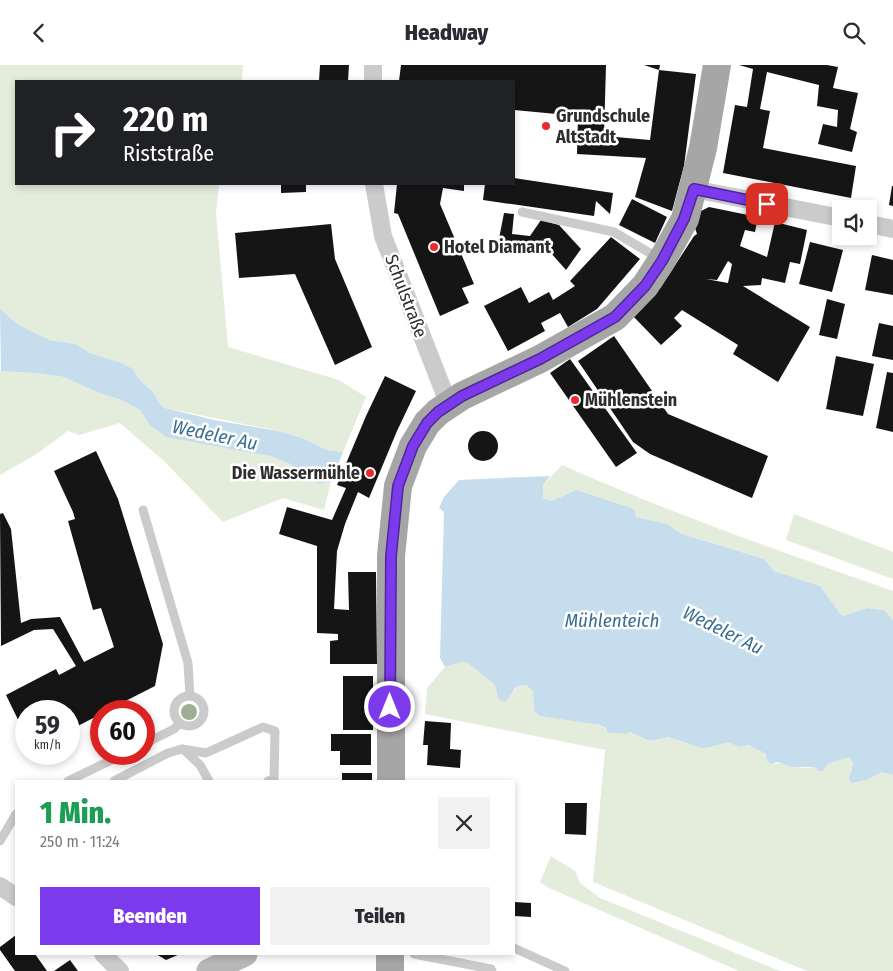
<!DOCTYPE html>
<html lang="de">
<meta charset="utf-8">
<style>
:root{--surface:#fff;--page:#f2f2f3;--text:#2b2b33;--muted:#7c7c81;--accent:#7c3aed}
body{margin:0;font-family:"Fira Sans Condensed",sans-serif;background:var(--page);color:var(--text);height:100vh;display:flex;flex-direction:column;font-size:19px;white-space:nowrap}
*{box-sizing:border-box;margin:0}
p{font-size:16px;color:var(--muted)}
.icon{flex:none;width:28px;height:28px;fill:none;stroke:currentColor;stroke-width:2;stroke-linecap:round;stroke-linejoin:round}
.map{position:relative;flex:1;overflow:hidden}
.panel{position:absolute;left:15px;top:715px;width:500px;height:175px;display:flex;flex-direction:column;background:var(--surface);border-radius:0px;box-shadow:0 2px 8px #0003}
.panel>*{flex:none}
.top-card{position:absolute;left:15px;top:15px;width:500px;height:105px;border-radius:0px;box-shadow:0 2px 8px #0003;background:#202124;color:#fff;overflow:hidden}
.controls{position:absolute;left:832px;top:135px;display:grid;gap:10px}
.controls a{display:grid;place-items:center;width:45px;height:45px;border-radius:0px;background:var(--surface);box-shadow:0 2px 8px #0003;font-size:25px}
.speed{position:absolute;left:15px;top:635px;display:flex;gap:10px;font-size:25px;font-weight:700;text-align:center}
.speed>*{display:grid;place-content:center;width:65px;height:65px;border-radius:50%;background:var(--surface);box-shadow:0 2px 8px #0003;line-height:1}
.speed small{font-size:12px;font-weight:400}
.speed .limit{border:8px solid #d22;background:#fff;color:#111}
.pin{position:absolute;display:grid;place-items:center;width:42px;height:42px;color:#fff;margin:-21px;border-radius:10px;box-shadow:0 2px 8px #0006}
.me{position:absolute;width:55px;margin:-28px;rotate:0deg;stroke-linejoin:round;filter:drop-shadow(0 0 4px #0008)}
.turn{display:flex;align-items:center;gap:18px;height:105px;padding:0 25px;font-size:22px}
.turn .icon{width:65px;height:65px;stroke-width:2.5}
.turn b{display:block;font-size:35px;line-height:42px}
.round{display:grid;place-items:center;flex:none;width:52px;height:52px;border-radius:0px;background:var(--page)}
.summary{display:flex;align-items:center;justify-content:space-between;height:85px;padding:0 25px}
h1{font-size:30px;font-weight:800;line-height:38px;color:#1e9e55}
.button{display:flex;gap:10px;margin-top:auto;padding:10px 25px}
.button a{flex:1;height:58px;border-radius:0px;background:var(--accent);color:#fff;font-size:20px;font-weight:800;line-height:58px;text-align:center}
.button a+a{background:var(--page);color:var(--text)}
header{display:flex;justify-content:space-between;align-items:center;height:65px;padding:0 25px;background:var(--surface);font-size:22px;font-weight:800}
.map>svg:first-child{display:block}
</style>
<header><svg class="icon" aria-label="back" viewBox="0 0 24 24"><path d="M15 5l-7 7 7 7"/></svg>Headway<svg class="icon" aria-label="search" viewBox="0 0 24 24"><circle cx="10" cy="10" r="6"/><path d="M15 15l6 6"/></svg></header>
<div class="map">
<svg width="893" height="906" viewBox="0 0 893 906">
<rect width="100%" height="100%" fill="#fff"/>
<path fill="#e4ecdb" d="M0,0h243l-1,16h-226v103h203l-3,29 12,134 111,33 27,17 -23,55 -16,-2 -25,-12 -24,-7 -113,-23 -6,-5 -5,-10 -15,-14 -6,-10 -11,-6 -32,-10 -15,-9 -25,-4 -11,-5 -20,-10 -19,-16z
M0,305l36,3 28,4 35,16 22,7 19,10 9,14 121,32 20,8 5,5 24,15 12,-3 -7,29 -41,-12 -60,24 -59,-61 -44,-38 -41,12 -11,-4 -33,24 -35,20z
M562,400c108,48 220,87 331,126v29l-9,-10 -17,-2 -25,8 -22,-30 -46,-15 -10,-12 -82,-25 -15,-10 -32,-7 -59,-27 -24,11 -9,-3v-13z
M794,449l99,38v27l-107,-39z
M461,597l7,1 26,21 2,4v7l19,-4 2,-5 9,-1 7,6 1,20 96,21 20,9 18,-4 33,11h8l16,-5h5l9,4 10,-2 17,9 5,10c11,-3 22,4 35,4 15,-1 28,-9 43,-11l4,6 -3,9 19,7 13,-7 11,3v196h-86l-214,-89 12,-132 -180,-36 2,-26 18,-21z
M551,791l24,15 5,12 20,15 180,73h-41l-190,-83 -9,-6z"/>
<path fill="#c6dded" d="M0,244l19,16 20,10 11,5 25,4 15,9 32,10 11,6 6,10 15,14 5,10 6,5 49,12 64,11 24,7 25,12 16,2 -12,29 -12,3 -24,-15 -5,-5 -20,-8 -104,-19 -17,-13 -9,-14 -19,-10 -22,-7 -35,-16 -28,-4 -35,-2z
M550,411l-7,9v13l9,3 24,-11 58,19 2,8 31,7 15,10 82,25 10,12 46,15 22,30 25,-8 17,2 9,10v155l-11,-3 -13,7 -17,4 -3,-4 4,-16 -4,-6 -22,7 -4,7h-4l-3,-4h-24l-15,-5 -6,2 -4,-3 -1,-7 -17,-9 -10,2 -9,-4h-5l-17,5h-7l-33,-11 -18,4 -20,-9 -5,2 -18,-2v-4l-7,-3 -60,-9 -6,-5 -1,-20 -7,-6 -9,1 -11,15h-5l-4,-4 -1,-9 -2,-4 -26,-21 -7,-1 -16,5 -5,-9 4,-146 -5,-4 5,-11 15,-17z"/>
<path fill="#151515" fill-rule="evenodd" d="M320,0h29l-1,16h-29z
M401,0h205l-2,71 46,4 9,-70 37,4 -12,92 -12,45 -37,-14 11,-39 -69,-4 1,-38 -64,-6v-29h-115z
M644,0h16l-1,5z
M739,0h88l11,2 -5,21 25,5 -8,36 7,3 -5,20 -34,-8 5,-20 14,3 1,-17 -21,-4 2,-21 -52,-13 -7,37 10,2 -7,37 93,18 -5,32 -128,-25 12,-68 12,2 6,-38z
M514,113l99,15 -3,21 -14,-13 -2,15 -111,-16 2,-16h29z
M281,119h25v8l-25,1z
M397,119h67v7l-21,-3 -3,16 34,80 -12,4 7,15 -29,13 -42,-102 -4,-1z
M892,121h1v20l-4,-1z
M632,134l35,18 -12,26 -36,-18z
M709,142l49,10 -3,15 -10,-2 -5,16 27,11 8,-35 32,8 -7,34 -10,-2 -5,21 -23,-5 -1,7 -18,1 67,41 -32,55 -45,-28 5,-9 -56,-35 -8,8 8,8 -21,19 -29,-30 29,-28 33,-51 3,-2 -2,-6 6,-17zM728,196l4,3 -4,19 -22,-4 11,1z
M504,148l10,1 -2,20 18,2 11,-16 18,5 22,24 -15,21 -23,-26 -13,10 -33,-5z
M331,159l4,35 37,88 -37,18 -40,-91 -56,4 -4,-45z
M611,172l29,22 -43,50 -29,18 -8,-14 -19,10 4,8 -37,20 -24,-45 37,-19 8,16 20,-11 4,8 22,-14 -5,-5z
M810,177l33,8 -11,42 -33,-8z
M872,190l21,5v35l-28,-5z
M827,234l18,5 -8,35 -18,-4z
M879,258l14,3v34l-21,-4z
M614,271l54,78 100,42 -16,42 -102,-44 -17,-12 -55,-81z
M836,291l38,8 -11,52 -37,-7z
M570,294l67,94 -21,14 -66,-94z
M887,307l6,1v59l-17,-4z
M385,311l31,15 -19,40 -28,67 -11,-6 -13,32 -8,27 -3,58 15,1 -1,-38h28l1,92h-47v-23l8,-1v-6l-21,-1v-87l-38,-12 8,-27 45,13 14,-32 -9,-3 29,-69z
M468 381a15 15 0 1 1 30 0a15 15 0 1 1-30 0Z
M96,386l22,48 45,145 -8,42 -49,25h-5v3l-31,16 -1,-19h-43v25l-20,-41 50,-26 3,6 17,-9 -23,-37 -19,1 -33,16 -1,-132 3,-1 8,16 10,94 10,-4 29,-2 24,45 30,-15 -13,-39 -8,2 -25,-89 7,-2 -2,-7 -19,-41z
M343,611h30v54h-30z
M425,656l26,2 -1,26 11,1 -1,18 -33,-3 1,-20h-5z
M331,669h40v31h-31v-14h-9z
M342,708h30v8h-30z
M565,738h22l-1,32 -21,-1z
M514,837l17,1v14l-17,-1z
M16,870v19h19l12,17h-32l-15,-21v-3z
M156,889h24l-14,6z
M70,895l8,11h-24z"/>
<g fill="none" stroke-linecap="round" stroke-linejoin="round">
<path stroke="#cbcbcb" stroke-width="9" d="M522,147l92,20 46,27
M143,445l45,153 2,33
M174 646a15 15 0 1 1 30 0a15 15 0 1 1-30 0Z
M144,679l30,-15 6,-6
M183,684l17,16 9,16
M68,716l56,-27
M114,716l54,-28 14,-4 24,4 57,-26 12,4 -1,48 -6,2
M0,776l16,-27
M514,883l51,23
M414,889l77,15 1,2"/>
<path stroke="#cbcbcb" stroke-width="18" d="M373,16v-16
M374,119l9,52 66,169
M693,124l148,29
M869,159l24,5
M0,821l16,11
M103,889l17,17"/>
<path stroke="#b8b8b8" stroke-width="25" d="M209,906l36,-17"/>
<path stroke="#a6a6a6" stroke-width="28" d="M391,716v-225l7,-70 15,-40 14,-23 11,-11 24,-16 78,-37 75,-42 30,-31 17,-26 23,-41 18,-71 14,-83
M390,906v-17"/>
</g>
<circle fill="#9fae93" cx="189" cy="647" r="8"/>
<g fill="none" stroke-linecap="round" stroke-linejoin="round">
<g stroke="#51269a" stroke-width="12">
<path id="route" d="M390,642l1,-151 7,-70 15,-40 14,-23 11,-11 24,-16 78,-37 75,-42 30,-31 17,-25 22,-42 10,-30 73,15"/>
</g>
<use href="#route" stroke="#7c3aed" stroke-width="9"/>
</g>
<g fill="#eb2934" stroke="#fff" stroke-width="2">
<circle cx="546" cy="61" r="5"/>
<circle cx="434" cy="182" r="5"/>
<circle cx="575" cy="335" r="5"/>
<circle cx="370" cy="408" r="5"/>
</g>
<g text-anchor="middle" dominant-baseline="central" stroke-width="5" stroke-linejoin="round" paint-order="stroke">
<g font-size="18" font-weight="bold" fill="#2e2e2e" stroke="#fff" text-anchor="start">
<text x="556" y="51">Grundschule<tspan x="556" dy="21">Altstadt</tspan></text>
<text x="444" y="182">Hotel Diamant</text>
<text x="585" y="335">Mühlenstein</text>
<text x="360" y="408" text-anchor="end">Die Wassermühle</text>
</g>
<g font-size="18" fill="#2e2e2e" stroke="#fff">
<text transform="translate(406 231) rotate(69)">Schulstraße</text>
</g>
<g font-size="19" font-style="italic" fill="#396e93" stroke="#fff">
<text transform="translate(215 370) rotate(12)">Wedeler Au</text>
<text x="612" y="555">Mühlenteich</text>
<text transform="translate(723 565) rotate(26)">Wedeler Au</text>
</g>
</g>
</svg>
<div class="controls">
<a><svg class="icon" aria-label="sound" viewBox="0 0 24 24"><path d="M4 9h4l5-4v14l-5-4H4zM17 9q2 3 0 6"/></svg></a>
</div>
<div class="speed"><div>59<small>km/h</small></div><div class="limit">60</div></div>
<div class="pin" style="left:767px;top:139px;background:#d93025"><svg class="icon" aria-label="arrive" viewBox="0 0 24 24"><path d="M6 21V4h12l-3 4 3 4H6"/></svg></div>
<svg class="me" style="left:390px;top:642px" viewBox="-20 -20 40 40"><circle r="17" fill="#7c3aed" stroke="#fff" stroke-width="3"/><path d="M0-11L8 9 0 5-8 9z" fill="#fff"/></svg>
<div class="top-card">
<div class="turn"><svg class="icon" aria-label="right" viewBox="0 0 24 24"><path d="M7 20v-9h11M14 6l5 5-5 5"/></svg><div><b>220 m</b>Riststraße</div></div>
</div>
<section class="panel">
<div class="summary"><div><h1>1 Min.</h1><p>250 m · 11:24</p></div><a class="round"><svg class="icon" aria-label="close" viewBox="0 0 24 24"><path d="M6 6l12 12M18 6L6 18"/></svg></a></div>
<div class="button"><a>Beenden</a><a>Teilen</a></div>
</section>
</div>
